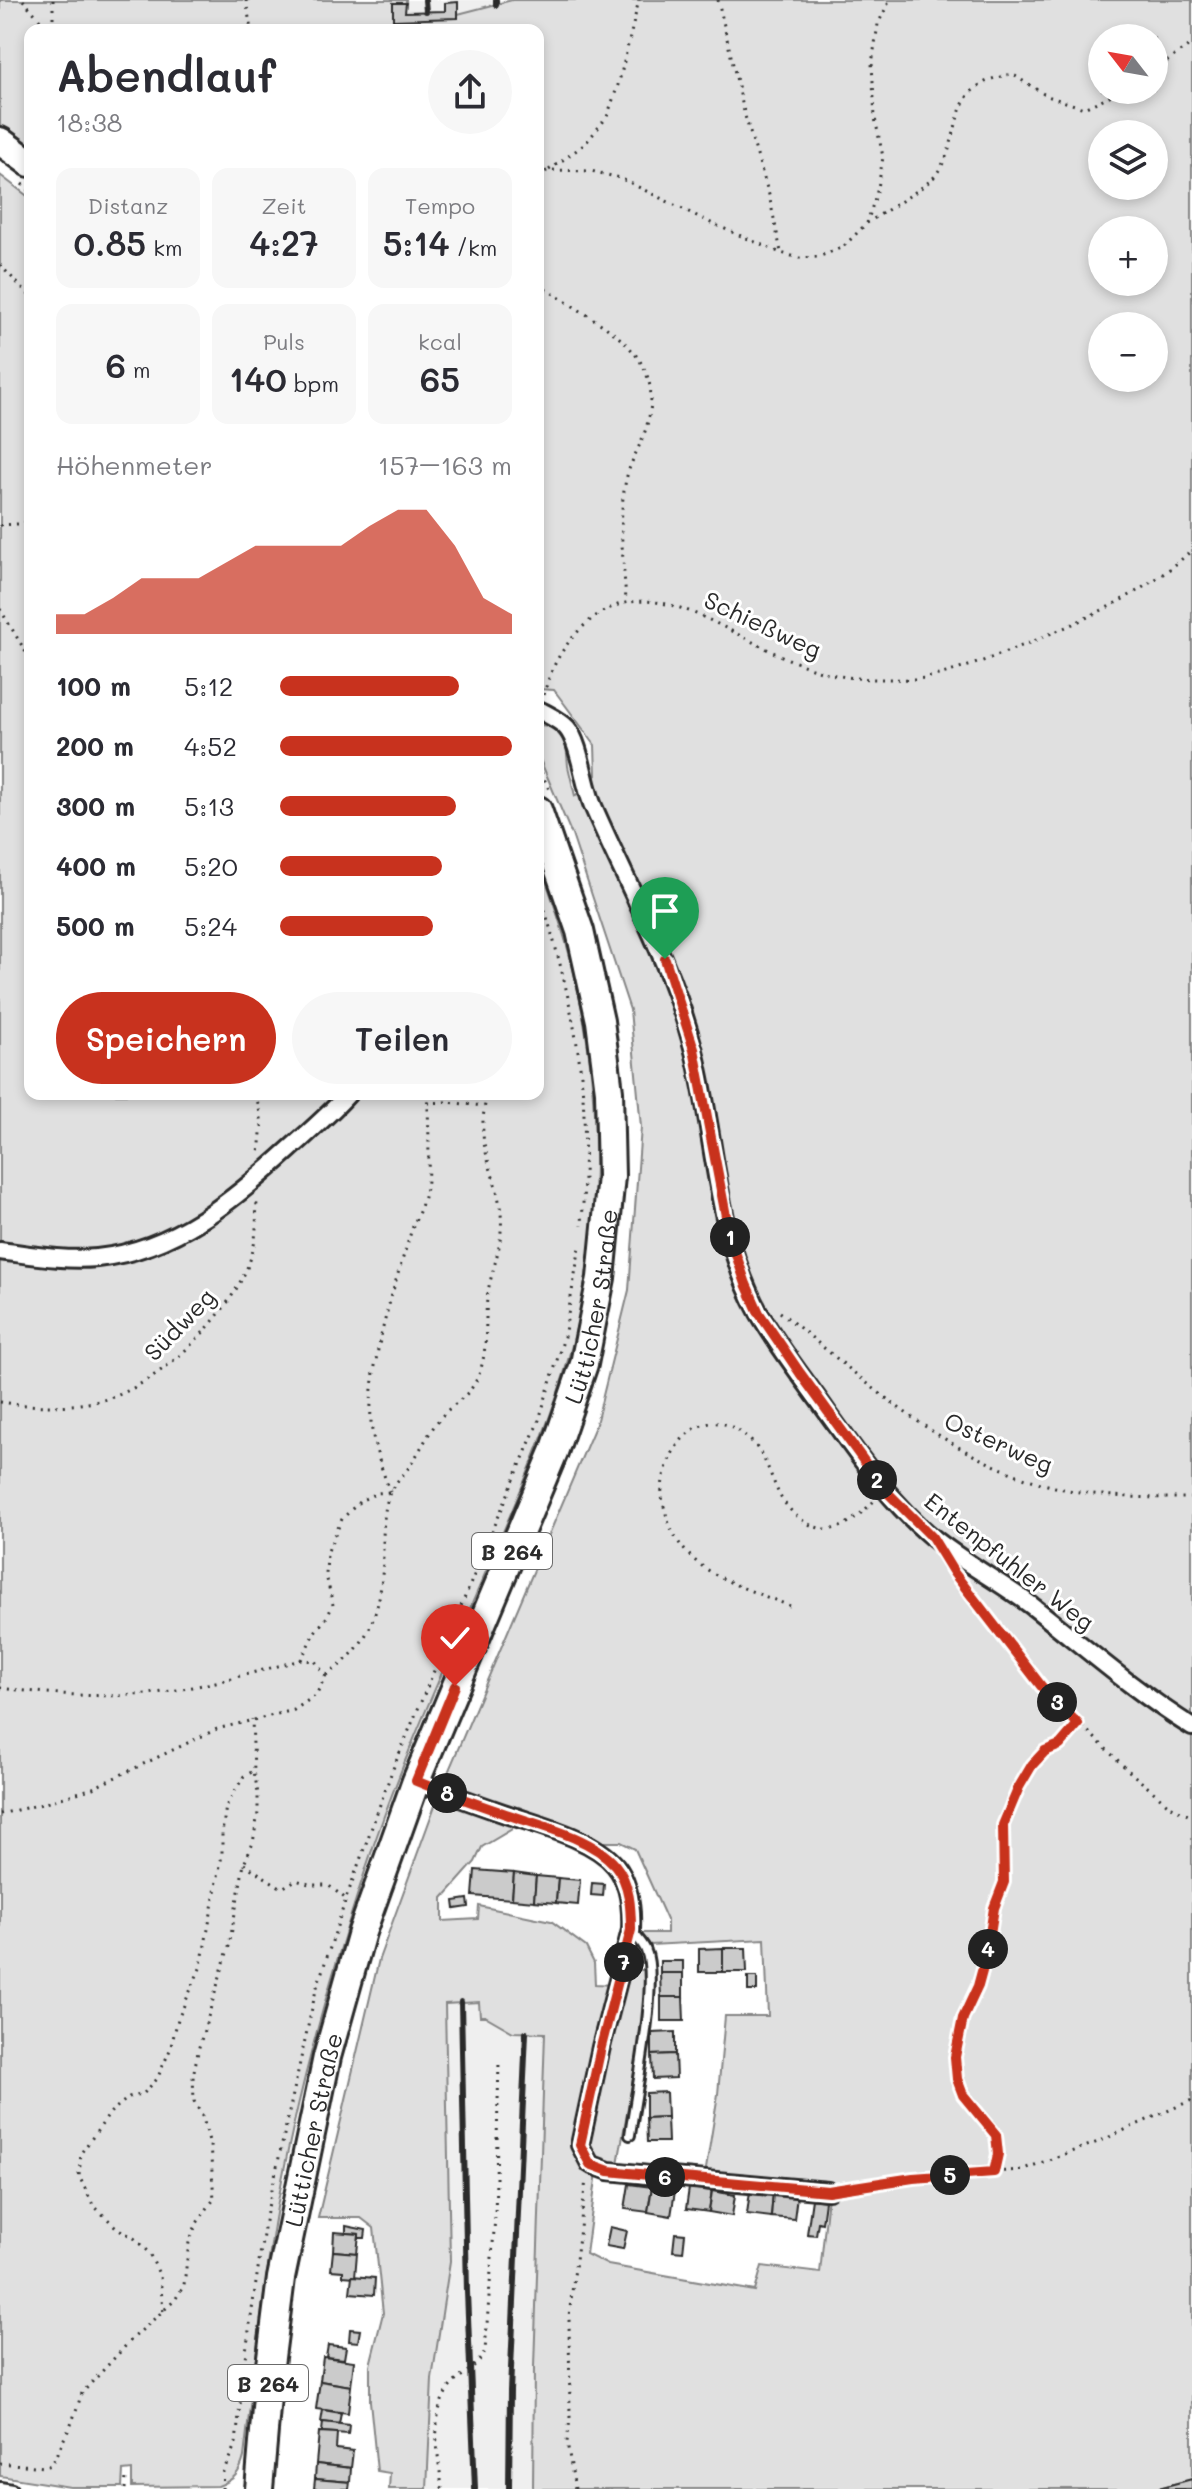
<!DOCTYPE html>
<html lang="de">
<head>
<meta charset="utf-8">
<style>
  :root { --surface:#fff; --page:#f7f7f7; --text:#2b2b33; --muted:#7c7c81; --accent:#c8321e }
  body { margin:0; font-family:Mali,sans-serif; background:var(--page); color:var(--text); height:100vh; display:flex; flex-direction:column; font-size:30px; white-space:nowrap }
  * { box-sizing:border-box; margin:0 }
  p { font-size:26px; color:var(--muted) }
  .icon { flex:none; width:44px; height:44px; fill:none; stroke:currentColor; stroke-width:2; stroke-linecap:round; stroke-linejoin:round }
  .map { position:relative; flex:1; overflow:hidden }
  .panel { position:absolute; left:24px; top:24px; width:520px; height:1076px; display:flex; flex-direction:column; background:var(--surface); border-radius:16px; box-shadow:0 4px 12px #0003 }
  .panel>* { flex:none }
  .needle { width:52px; rotate:301deg }
  .tools { position:absolute; left:1088px; top:24px; display:grid; gap:16px }
  .tools a { display:grid; place-items:center; width:80px; height:80px; border-radius:50%; background:var(--surface); box-shadow:0 4px 12px #0003; font-size:40px }
  .pin { position:absolute; display:grid; place-items:center; width:68px; height:68px; color:#fff; margin:-82px -34px; border-radius:50% 50% 50% 0; rotate:-45deg; box-shadow:0 0 8px #0007 }
  .pin .icon { rotate:45deg }
  .km { position:absolute; width:40px; height:40px; margin:-20px; border-radius:50%; background:#222; color:#fff; font-size:22px; line-height:40px; text-align:center }
  .round { display:grid; place-items:center; flex:none; width:84px; height:84px; border-radius:42px; background:var(--page) }
  .summary { display:flex; align-items:center; justify-content:space-between; height:136px; padding:0 32px }
  h1 { font-size:44px; font-weight:600; line-height:60px }
  .stats { display:grid; grid-template-columns:repeat(3,1fr); gap:12px; height:136px; padding:8px 32px }
  .stats div { display:grid; align-content:center; border-radius:16px; background:var(--page); text-align:center }
  .stats b { font-size:34px; font-weight:600 }
  .stats small { font-size:22px; font-weight:400 }
  .stats p { font-size:22px }
  .chart { height:224px; padding:16px 32px }
  .chart p { display:flex; justify-content:space-between }
  .chart svg { width:100%; height:144px; margin-top:8px; fill:var(--accent); opacity:.7 }
  .primary-button { display:flex; gap:16px; margin-top:auto; padding:16px 32px }
  .primary-button a { flex:1; height:92px; border-radius:48px; background:var(--accent); color:#fff; font-size:32px; font-weight:600; line-height:92px; text-align:center }
  .primary-button a+a { background:var(--page); color:var(--text) }
  ul { padding:0 32px; list-style:none; font-size:26px }
  li { display:grid; grid-template-columns:128px 96px 1fr; align-items:center; height:60px }
  li i { height:20px; border-radius:10px; background:var(--accent) }
  .map>svg:first-child { display:block }
  .built { fill:#efefef }
  .green { fill:#e0e0e0; stroke:#868686; stroke-width:2; fill-rule:evenodd }
  .building { fill:#cbcbcb; stroke:#2b2b2b; stroke-width:2 }
  .lines { fill:none; stroke-linecap:round; stroke-linejoin:round }
  .lane-casing { stroke:#2b2b2b; stroke-width:14 }
  .street-casing { stroke:#2b2b2b; stroke-width:22 }
  .primary-casing { stroke:#2b2b2b; stroke-width:32 }
  .path { stroke:#2b2b2b; stroke-width:3; stroke-dasharray:2 6; stroke-linecap:butt }
  .lane { stroke:#fff; stroke-width:8 }
  .street { stroke:#fff; stroke-width:16 }
  .primary { stroke:#fff; stroke-width:26 }
  .rail { stroke:#2b2b2b; stroke-width:6 }
  .route-casing { stroke:#fff; stroke-width:16 }
  .route { stroke:#c8321e; stroke-width:10 }
  .labels { text-anchor:middle; dominant-baseline:central; stroke-width:6; stroke-linejoin:round; paint-order:stroke }
  .shield { fill:#fff; stroke:#6b6b6b; stroke-width:2 }
  .shield-label { font-size:22px; font-weight:bold; fill:#2b2b2b }
  .street-label { font-size:24px; fill:#2b2b2b; stroke:#fff }
</style>
</head>
<body>
<div class="map">
<svg width="1192" height="2489" viewBox="0 0 1192 2489">
  <rect width="100%" height="100%" fill="#fff"/>
  <filter id="ink" filterUnits="userSpaceOnUse"><feTurbulence type="fractalNoise" baseFrequency=".0125" numOctaves="2"/><feDisplacementMap in="SourceGraphic" scale="16" xChannelSelector="R" yChannelSelector="G"/><feConvolveMatrix kernelMatrix="1 2 1 2 8 2 1 2 1" color-interpolation-filters="sRGB"/></filter>
  <g filter="url(#ink)">
    <g class="built">
      <path d="M406,0H512L458,14L445,11L405,12Z"/>
      <path d="M479,2002L485,2016L513,2032H545L534,2367L533,2489H427L432,2379L450,2261L445,2004Z"/>
    </g>
    <g class="green">
      <path d="M0,0H406V3L393,4V20L458,14L512,0H1192V2479L1155,2489H533L534,2367L545,2033L513,2032L485,2016H480L479,2002L445,2004L450,2261L432,2379L427,2489H389L390,2473L377,2471L370,2401V2365L383,2313L374,2228L361,2218H318L379,1959L441,1789L596,1424L629,1290L641,1127L630,1010L572,835L538,755V725L552,726L566,743L568,766L575,796L596,775L595,745L554,690L538,689V30H30V148L0,125ZM1102,38H1154V90H1102ZM1102,134H1154V186H1102ZM1102,230H1154V282H1102ZM1102,326H1154V378H1102ZM519,1807L599,1842H621L635,1849L667,1920V1933H640L650,1945L765,1939L768,2016H725L718,2094L705,2175L829,2186L820,2273L762,2266L755,2291L608,2265L586,2254L597,2172L616,2175L645,2011L648,1969L627,1972L614,1985L595,1984L594,1963L586,1947L551,1921L479,1906L478,1919L443,1921V1898L475,1862L482,1847L512,1829Z"/>
      <path d="M0,175L30,198V1094H538V858C549,889 560,921 569,953C605,1085 604,1243 564,1374C544,1438 517,1499 491,1560C448,1660 402,1759 368,1862C329,1980 294,2102 274,2225C262,2302 253,2380 244,2457C240,2473 234,2480 218,2486L132,2487V2470L123,2471L122,2487H70L0,2476Z"/>
    </g>
    <g class="building">
      <path d="M458,2V18L393,20V3H406L405,12L445,11V3Z"/>
      <path d="M475,1870L514,1873L512,1899L473,1896Z"/>
      <path d="M514,1873L536,1876L534,1901L512,1899Z"/>
      <path d="M536,1876L558,1878L556,1903L534,1901Z"/>
      <path d="M558,1878L580,1880L578,1905L556,1903Z"/>
      <path d="M592,1883L604,1884L603,1896L591,1895Z"/>
      <path d="M468,1899L469,1907L455,1909L454,1901Z"/>
      <path d="M723,1948V1972H699V1949Z"/>
      <path d="M723,1948H746L747,1972H723Z"/>
      <rect x="660" y="1961" width="23" height="12"/>
      <path d="M660,1973H683V1997H661Z"/>
      <rect x="748" y="1977" width="9" height="14"/>
      <path d="M661,1997H683L684,2021H661Z"/>
      <path d="M675,2032V2054L652,2055V2033Z"/>
      <path d="M675,2054L676,2078L653,2079L652,2055Z"/>
      <path d="M666,2092L667,2117L646,2118V2093Z"/>
      <path d="M667,2117L668,2142H647L646,2118Z"/>
      <path d="M629,2184L652,2187L648,2212L625,2209Z"/>
      <path d="M652,2187L675,2191L671,2216L648,2212Z"/>
      <path d="M689,2188L712,2191L709,2212L686,2209Z"/>
      <path d="M712,2191L735,2195L732,2216L709,2212Z"/>
      <path d="M750,2191L773,2193L771,2217L747,2214Z"/>
      <path d="M773,2193L797,2196L794,2219L771,2217Z"/>
      <path d="M812,2199L825,2201L822,2223L818,2222L816,2235L807,2234Z"/>
      <path d="M346,2226L366,2230L365,2238H359V2234L346,2233Z"/>
      <path d="M610,2227L627,2231L623,2249L606,2246Z"/>
      <path d="M334,2232L359,2234L357,2253L333,2251Z"/>
      <path d="M675,2233L685,2234L683,2252L673,2251Z"/>
      <path d="M333,2251L357,2253L355,2277L343,2276V2271L331,2270Z"/>
      <path d="M352,2276L375,2278L374,2295L350,2293Z"/>
      <path d="M350,2329L360,2330L358,2342L349,2341Z"/>
      <path d="M328,2345L346,2347L344,2359L326,2357Z"/>
      <path d="M323,2357L354,2361L351,2386L320,2381Z"/>
      <path d="M320,2381L351,2386L348,2413L316,2409Z"/>
      <path d="M323,2410L341,2413L339,2424L321,2422Z"/>
      <path d="M323,2422L349,2425L348,2434L322,2432Z"/>
      <path d="M319,2432L337,2433L336,2449L353,2451L351,2468L316,2464Z"/>
      <path d="M316,2464L351,2468L350,2482L315,2479Z"/>
      <path d="M315,2479L350,2482L349,2489H314Z"/>
      <path d="M1192,2479V2489H1155Z"/>
    </g>
    <g class="lines">
      <g class="lane-casing">
        <g id="lane">
          <path d="M630,2135C635,2097 659,1981 646,1951C644,1944 636,1937 632,1931"/>
          <path d="M0,2487L12,2489"/>
        </g>
      </g>
      <g class="street-casing">
        <g id="street">
          <path d="M538,712L541,711C550,716 561,721 567,728C580,743 584,785 593,806C628,887 672,964 694,1051C716,1137 715,1233 759,1313C779,1348 804,1379 827,1412C859,1456 890,1502 932,1537C965,1564 1003,1583 1036,1609C1088,1650 1136,1692 1192,1727"/>
          <path d="M0,1251C32,1255 65,1261 97,1258C175,1250 235,1199 290,1149C310,1131 330,1114 348,1094"/>
          <path d="M416,1781C445,1793 474,1803 503,1813C537,1825 591,1837 615,1865C630,1883 632,1908 631,1930L601,2047L580,2145L590,2164L609,2171L649,2175L828,2191"/>
        </g>
      </g>
      <g class="primary-casing">
        <g id="primary">
          <path d="M0,141L30,163"/>
          <path id="s1" d="M259,2489L269,2373L281,2278L327,2057L362,1932L416,1781L554,1452L584,1364L601,1278L611,1176L609,1091L600,1021L580,931L538,810"/>
        </g>
      </g>
      <g class="path">
        <path d="M23,0L49,30"/>
        <path d="M53,0V30"/>
        <path d="M246,0L251,30"/>
        <path d="M718,0L745,116L769,195L781,252"/>
        <path d="M1154,71L1192,43"/>
        <path d="M549,170L585,144L607,117L619,82L639,0"/>
        <path d="M538,175L549,170L591,171L620,178L711,223L781,253L799,258L818,257L843,247L867,223L878,188L883,157L875,118L872,64L878,24L890,0"/>
        <path d="M22,184L30,191"/>
        <path d="M867,223C882,213 926,187 935,176C968,132 941,86 1012,74L1047,96L1084,108L1122,90"/>
        <path d="M0,265L30,296"/>
        <path d="M538,286L551,292C602,326 670,353 646,428C641,446 630,461 626,480C617,520 624,562 626,602"/>
        <path d="M0,525L18,524L30,521"/>
        <path d="M0,609L30,659"/>
        <path d="M544,695C550,667 565,642 587,623C640,577 697,614 749,640C774,653 801,666 828,673C844,678 865,679 882,679C896,679 912,680 925,678C960,671 996,656 1029,643C1087,618 1145,594 1192,550"/>
        <path d="M538,765L550,792"/>
        <path d="M538,887C559,956 578,1025 583,1097C586,1140 584,1183 582,1226"/>
        <path d="M256,1094L262,1123L259,1154"/>
        <path d="M428,1103L446,1102L484,1106"/>
        <path d="M780,1312C868,1382 940,1455 1051,1486C1095,1498 1147,1498 1192,1498"/>
        <path d="M0,1402C34,1407 69,1408 103,1400C162,1385 239,1308 253,1250C257,1234 256,1217 257,1201"/>
        <path d="M390,1492C382,1469 373,1446 371,1422C368,1363 394,1287 411,1232C415,1220 421,1209 424,1197C431,1171 429,1121 427,1094"/>
        <path d="M959,1580L1042,1687L1131,1773L1170,1806L1192,1817"/>
        <path d="M790,1606C741,1586 683,1573 667,1517C664,1507 661,1497 662,1487C668,1439 709,1397 752,1442C766,1456 771,1478 780,1496C791,1515 816,1536 840,1527C852,1522 865,1510 874,1501"/>
        <path d="M301,1660L314,1633L327,1617L333,1605L326,1575L327,1553L342,1519L360,1501L377,1493L390,1492"/>
        <path d="M326,1675C373,1646 383,1603 383,1550C383,1532 383,1507 391,1490C397,1480 407,1472 413,1461C423,1446 430,1429 443,1415C452,1405 466,1397 473,1386C491,1358 483,1321 488,1291C492,1271 500,1251 501,1231C504,1203 491,1175 485,1148C481,1130 483,1112 487,1094"/>
        <path d="M0,1688C51,1694 104,1699 156,1693C205,1687 254,1672 301,1660L315,1661L325,1675"/>
        <path d="M0,1814L42,1804L93,1788L217,1729L294,1710L316,1695L326,1675"/>
        <path d="M244,1864L282,1888L296,1880L312,1885H328L346,1899"/>
        <path d="M994,2172L998,2154L996,2135L963,2095L957,2079L955,2057L963,2018L978,1986L987,1953L994,1908L1004,1882L1003,1825L1019,1787L1032,1765L1045,1751L1060,1745L1078,1724"/>
        <path d="M844,2188L913,2178L1021,2170L1098,2142L1192,2100"/>
        <path d="M163,2311L160,2276L149,2253L134,2238L117,2228L93,2205L79,2176L81,2153L111,2112L129,2097L144,2093L157,2079L170,2050L178,2019L201,1966L222,1855V1833L226,1806L244,1776L254,1771"/>
        <path d="M0,2463L45,2467L51,2465L71,2425L82,2393L131,2340L175,2300L184,2285L189,2242L197,2223L214,2199L210,2145L203,2118L194,2101L193,2076L199,2047L229,1946L244,1864L253,1843L258,1813V1794L254,1771L252,1719"/>
        <path d="M125,2489L126,2478"/>
        <path d="M222,2489L223,2472L236,2443L245,2358L265,2221L316,1990L346,1899L392,1771L539,1420L564,1337L580,1246"/>
        <path d="M442,2489C439,2457 428,2413 451,2386C462,2373 478,2367 485,2351L495,2217L499,2063"/>
        <path d="M575,2489L567,2442L570,2419L569,2316L586,2180"/>
      </g>
      <use href="#lane" class="lane"/>
      <use href="#street" class="street"/>
      <use href="#primary" class="primary"/>
      <g class="rail">
        <path d="M425,0L426,11"/>
        <path d="M496,0V5"/>
        <path d="M461,2002L467,2292L475,2489"/>
        <path d="M509,2489L510,2391L526,2033"/>
      </g>
    </g>
  </g>
  <g class="lines" filter="url(#ink)">
    <g class="route-casing">
      <path id="route" d="M455,1686L416,1781C445,1793 474,1803 503,1813C538,1825 591,1837 615,1865C630,1883 631,1908 631,1930L601,2047L580,2145L590,2164L609,2171L649,2175L828,2191L913,2178L994,2172L998,2154L996,2135L963,2095L957,2079L955,2057L963,2018L978,1986L987,1953L994,1908L1004,1882L1003,1825L1019,1787L1032,1765L1045,1751L1060,1745L1078,1724L1042,1687L954,1573L932,1537L885,1490L800,1373L759,1313L746,1284L730,1237L694,1049L665,959"/>
    </g>
    <use href="#route" class="route"/>
  </g>
  <g class="labels">
    <g class="shield">
      <rect x="472" y="1533" width="80" height="36" rx="6"/>
      <rect x="228" y="2365" width="80" height="36" rx="6"/>
    </g>
    <g class="shield-label">
      <text x="512" y="1551">B 264</text>
      <text x="268" y="2383">B 264</text>
    </g>
    <g class="street-label">
      <text transform="translate(763 624) rotate(25)">Schießweg</text>
      <text stroke="none"><textPath href="#s1" startOffset="1236">Lütticher Straße</textPath></text>
      <text transform="translate(179 1324) rotate(-46)">Südweg</text>
      <text transform="translate(999 1442) rotate(24)">Osterweg</text>
      <text transform="translate(1010 1561) rotate(38)">Entenpfuhler Weg</text>
      <text stroke="none"><textPath href="#s1" startOffset="364">Lütticher Straße</textPath></text>
    </g>
  </g>
</svg>
<div class="tools">
<a><svg class="needle" viewBox="-14 -14 28 28"><path d="M0-13l5 13h-10z" fill="#e53935"/><path d="M0 13l5-13h-10z" fill="#7c7c81"/></svg></a>
<a><svg class="icon" aria-label="layers" viewBox="0 0 24 24"><path d="M12 4l9 5-9 5-9-5zM3 14l9 5 9-5"/></svg></a>
<a>+</a>
<a>−</a>
</div>
<div class="pin" style="left:665px;top:959px;background:#1e9e55"><svg class="icon" aria-label="arrive" viewBox="0 0 24 24"><path d="M6 21V4h12l-3 4 3 4H6"/></svg></div>
<div class="pin" style="left:455px;top:1686px;background:#d93025"><svg class="icon" aria-label="check" viewBox="0 0 24 24"><path d="M5 12l5 5 9-10"/></svg></div>
<b class="km" style="left:730px;top:1237px">1</b>
<b class="km" style="left:877px;top:1480px">2</b>
<b class="km" style="left:1057px;top:1702px">3</b>
<b class="km" style="left:988px;top:1949px">4</b>
<b class="km" style="left:950px;top:2175px">5</b>
<b class="km" style="left:665px;top:2177px">6</b>
<b class="km" style="left:624px;top:1962px">7</b>
<b class="km" style="left:447px;top:1793px">8</b>
<section class="panel">
<div class="summary"><div><h1>Abendlauf</h1><p>18:38</p></div><a class="round"><svg class="icon" aria-label="share" viewBox="0 0 24 24"><path d="M12 15V3M7 8l5-5 5 5M5 13v7h14v-7"/></svg></a></div>
<div class="stats">
<div><p>Distanz</p><b>0.85<small> km</small></b></div>
<div><p>Zeit</p><b>4:27</b></div>
<div><p>Tempo</p><b>5:14<small> /km</small></b></div>
</div>
<div class="stats">
<div><b>6<small> m</small></b></div>
<div><p>Puls</p><b>140<small> bpm</small></b></div>
<div><p>kcal</p><b>65</b></div>
</div>
<div class="chart"><p><span>Höhenmeter</span>157–163 m</p>
<svg viewBox="0 0 160 44" preserveAspectRatio="none"><path d="M0 44V38L10 38L20 33L30 27L40 27L50 27L60 22L70 17L80 17L90 17L100 17L110 11L120 6L130 6L140 17L150 33L160 38V44z"/></svg>
</div>
<ul>
<li><b>100 m</b>5:12<i style="width:77%"></i></li>
<li><b>200 m</b>4:52<i style="width:100%"></i></li>
<li><b>300 m</b>5:13<i style="width:76%"></i></li>
<li><b>400 m</b>5:20<i style="width:70%"></i></li>
<li><b>500 m</b>5:24<i style="width:66%"></i></li>
</ul>
<div class="primary-button"><a>Speichern</a><a>Teilen</a></div>
</section>
</div>
</body>
</html>
